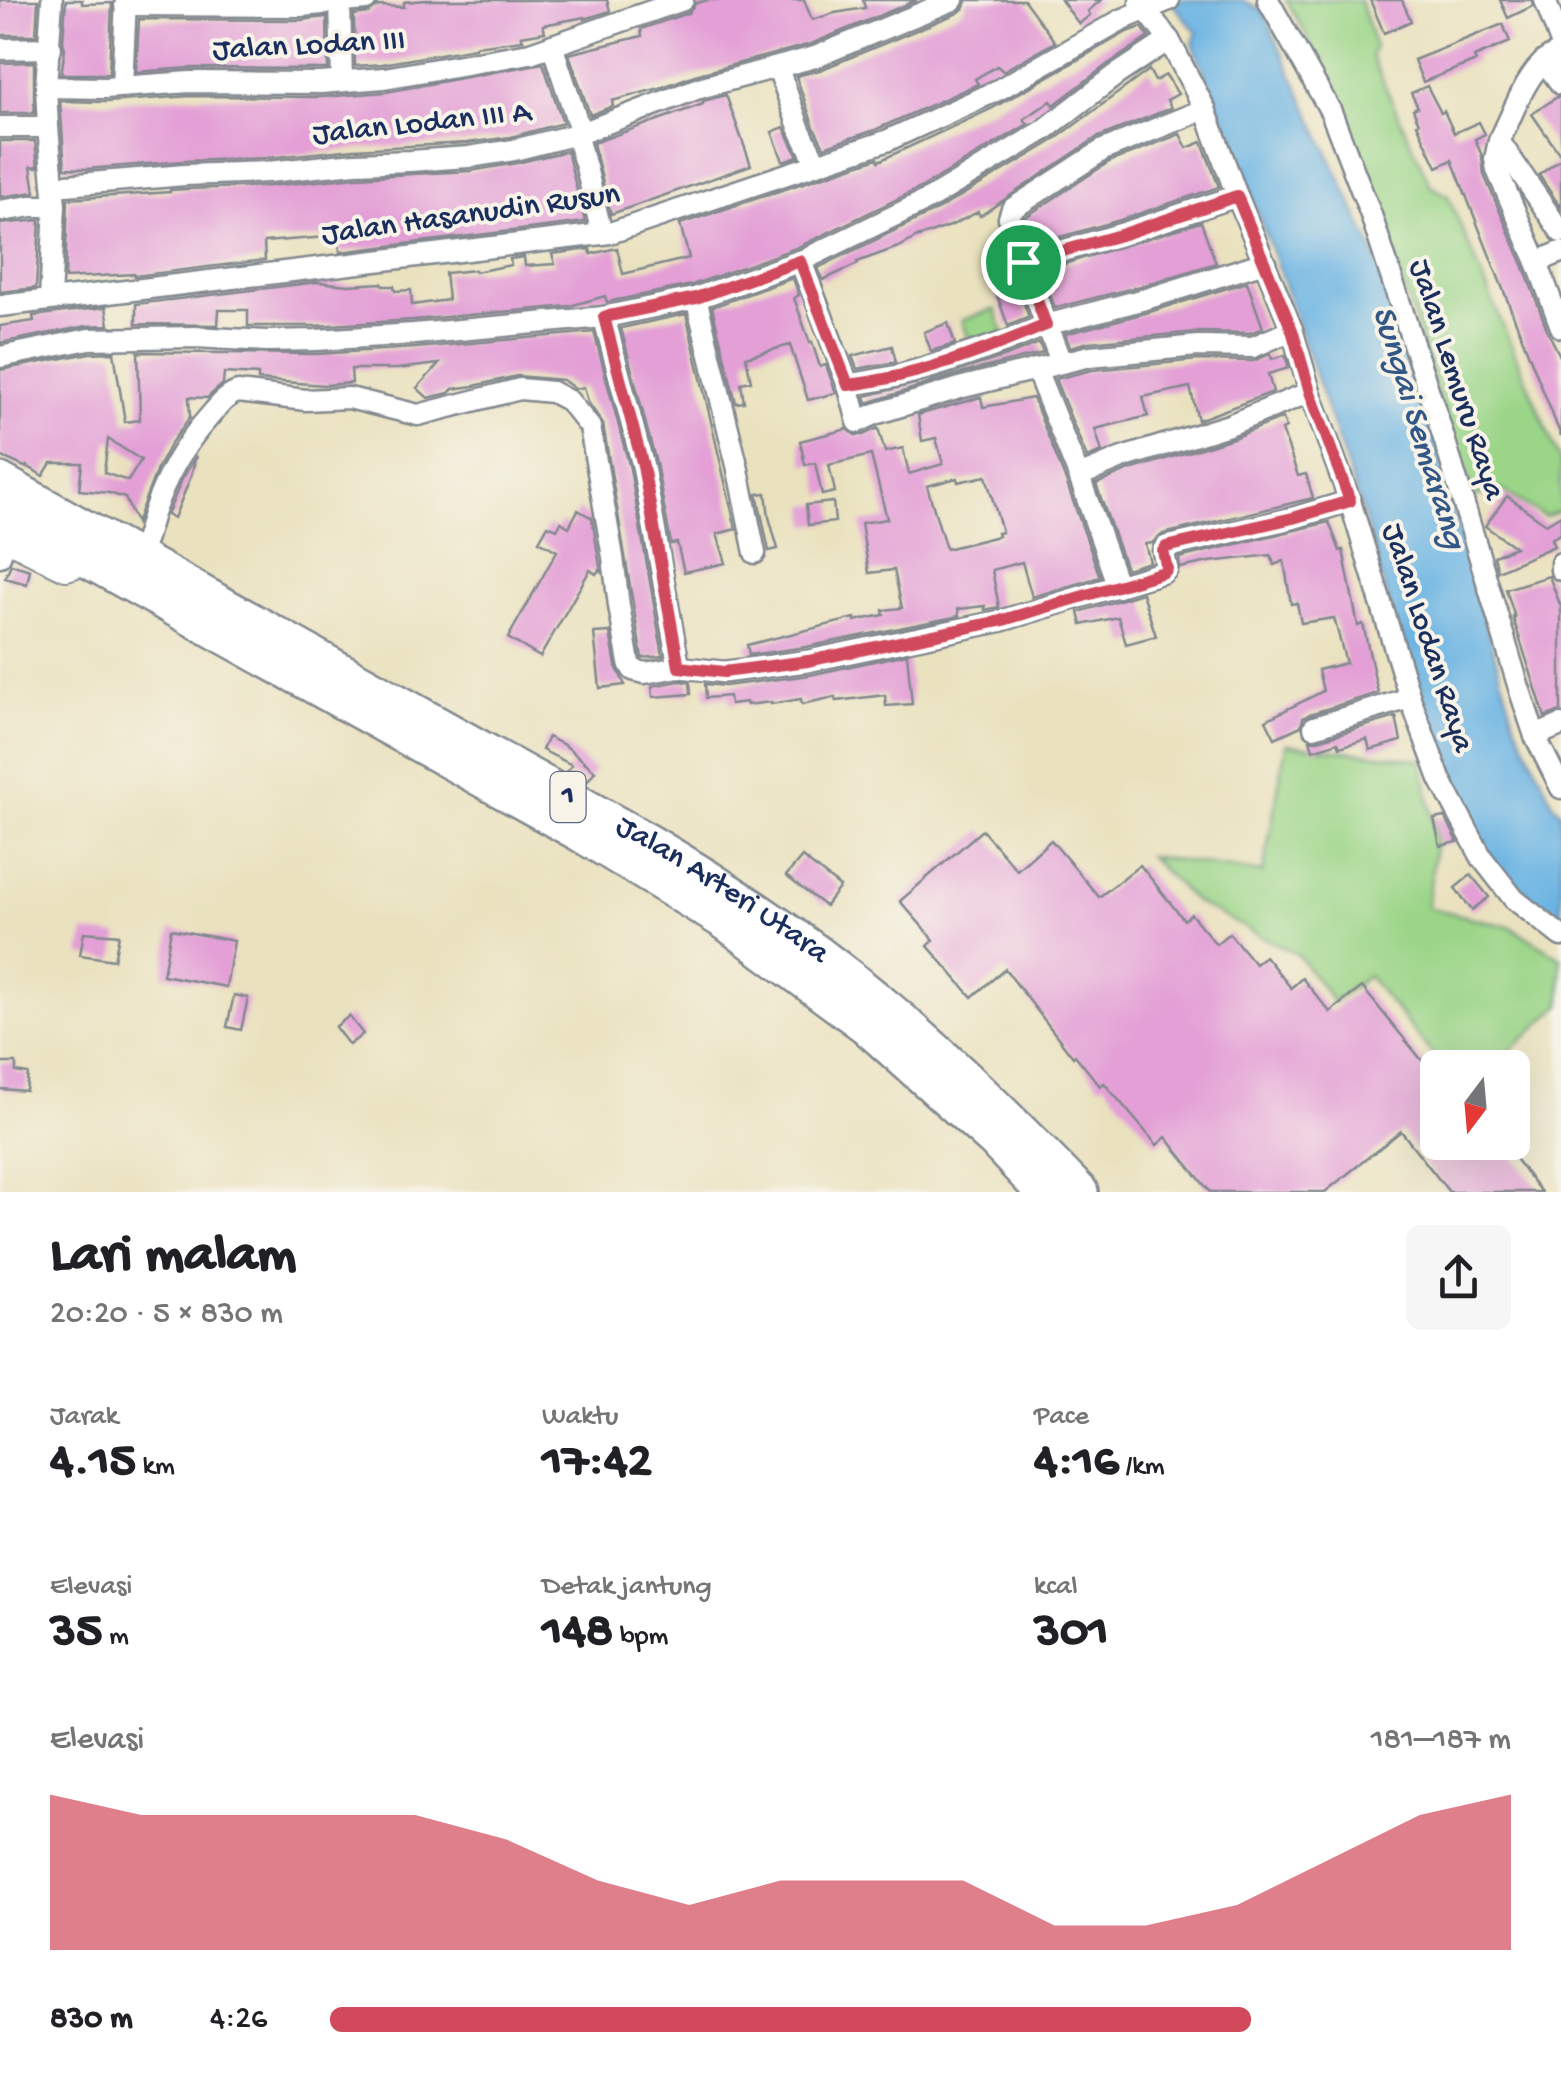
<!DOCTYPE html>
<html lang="id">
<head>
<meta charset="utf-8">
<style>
  :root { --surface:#fff; --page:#f6f6f6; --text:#202124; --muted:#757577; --accent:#d1495b }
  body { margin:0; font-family:"Gochi Hand",sans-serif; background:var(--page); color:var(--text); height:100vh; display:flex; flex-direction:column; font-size:38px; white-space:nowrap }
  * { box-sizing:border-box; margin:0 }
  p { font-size:32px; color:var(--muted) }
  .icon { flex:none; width:55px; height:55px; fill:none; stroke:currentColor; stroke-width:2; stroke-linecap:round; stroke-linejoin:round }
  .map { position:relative; height:1192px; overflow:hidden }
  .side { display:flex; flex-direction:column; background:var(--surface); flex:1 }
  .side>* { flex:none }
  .needle { width:65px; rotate:196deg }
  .fabs { position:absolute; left:1420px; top:1050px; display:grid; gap:20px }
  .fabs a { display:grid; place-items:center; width:110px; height:110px; border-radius:15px; background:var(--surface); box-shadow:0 10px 40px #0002; font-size:50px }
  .pin { position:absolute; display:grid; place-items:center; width:85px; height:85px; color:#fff; margin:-42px; border:5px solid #fff; border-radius:50%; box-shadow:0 2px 10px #0007 }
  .round { display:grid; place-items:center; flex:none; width:105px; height:105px; border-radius:15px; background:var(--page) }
  .head { display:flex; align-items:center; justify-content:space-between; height:170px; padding:0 50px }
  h1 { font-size:55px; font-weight:700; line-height:75px }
  .figures { display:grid; grid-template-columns:repeat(3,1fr); gap:15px; height:170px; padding:10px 50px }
  .figures div { display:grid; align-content:center }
  .figures b { font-size:50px; font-weight:700 }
  .figures small { font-size:28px; font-weight:400 }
  .figures p { font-size:28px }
  .chart { height:280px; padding:20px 50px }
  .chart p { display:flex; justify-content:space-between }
  .chart svg { width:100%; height:180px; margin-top:10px; fill:var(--accent); opacity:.7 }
  ul { padding:0 50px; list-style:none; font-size:32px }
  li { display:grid; grid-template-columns:160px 120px 1fr; align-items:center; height:75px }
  li i { height:25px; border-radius:12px; background:var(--accent) }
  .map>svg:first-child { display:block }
  .green { fill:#9bd588; stroke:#5b8273; stroke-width:2.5 }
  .water { fill:#6bb4e3; stroke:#4372a0; stroke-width:2.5 }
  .building { fill:#e39fd6; fill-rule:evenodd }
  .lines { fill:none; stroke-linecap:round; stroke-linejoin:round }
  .minor-casing { stroke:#82888e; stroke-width:25 }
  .tertiary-casing { stroke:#82888e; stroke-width:32 }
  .trunk-casing { stroke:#82888e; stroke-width:40 }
  .minor { stroke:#fff; stroke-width:20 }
  .tertiary { stroke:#fff; stroke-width:28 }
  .trunk { stroke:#fff; stroke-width:35 }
  .route-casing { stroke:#fff; stroke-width:20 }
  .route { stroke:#d1495b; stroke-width:12 }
  .labels { text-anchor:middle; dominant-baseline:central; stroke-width:8; stroke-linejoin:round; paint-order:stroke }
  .shield { fill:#f7f3e8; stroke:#5d6a87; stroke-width:2.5 }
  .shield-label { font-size:30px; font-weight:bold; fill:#1b2f5e }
  .street-label { font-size:32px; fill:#1b2f5e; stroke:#f7f3e8 }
  .water-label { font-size:35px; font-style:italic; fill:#335786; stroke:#f7f3e8 }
</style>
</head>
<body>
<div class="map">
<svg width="1561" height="1192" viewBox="0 0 1561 1192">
  <rect width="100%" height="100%" fill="#f7f3e8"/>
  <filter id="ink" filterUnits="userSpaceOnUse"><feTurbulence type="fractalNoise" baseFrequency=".01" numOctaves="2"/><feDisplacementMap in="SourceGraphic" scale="20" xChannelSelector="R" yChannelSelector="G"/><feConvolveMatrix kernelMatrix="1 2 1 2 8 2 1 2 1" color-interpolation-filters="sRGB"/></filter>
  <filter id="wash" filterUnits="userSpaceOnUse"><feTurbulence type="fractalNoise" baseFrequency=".0048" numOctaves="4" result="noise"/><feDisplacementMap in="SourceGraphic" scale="40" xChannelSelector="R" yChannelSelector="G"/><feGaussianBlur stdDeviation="2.25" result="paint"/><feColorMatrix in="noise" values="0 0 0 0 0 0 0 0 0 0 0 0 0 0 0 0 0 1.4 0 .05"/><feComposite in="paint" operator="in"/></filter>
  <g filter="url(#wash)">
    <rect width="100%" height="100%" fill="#eae2bf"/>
    <g class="green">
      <path d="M1286,0H1360L1375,48L1371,56L1431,186L1448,196L1561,463V510L1545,517L1500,489L1474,497L1443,411L1374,193L1306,34Z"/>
      <path d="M995,309L1006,339L973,351L962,320Z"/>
      <path d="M1286,744L1422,760L1436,840L1427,907L1511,927L1561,958V1005L1503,1057L1463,1067H1443L1368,976L1333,1002L1298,955L1195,902L1149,856L1263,873Z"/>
    </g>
    <path class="water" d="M1169,0H1242L1262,10L1368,239L1417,368L1466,559L1515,723L1553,803L1561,812V926L1536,912L1481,846L1418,705L1362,510L1279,270L1193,43L1197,32Z"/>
    <g id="blocks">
      <g class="building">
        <path d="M0,0H38L36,35H0Z"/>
        <path d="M66,0H82V4L112,3L109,74H61L65,49L63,41Z"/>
        <path d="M426,0H607L610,11L585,19V17L543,25L545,32L521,36L523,40L475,46V48L382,64L355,66L354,15L368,13L378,6L404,7V2Z"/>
        <path d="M708,0H804L812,20L835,13L865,8L863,0H917L811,44L695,75L660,88L612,101L613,106L590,115L569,54L642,36L641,29L688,13L696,3Z"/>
        <path d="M967,0H1024L1055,42L1003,71L997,66L975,79L978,84L875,130L824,147L813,125L796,76L820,70L958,13L964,8Z"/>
        <path d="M1061,0H1101L1088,11L1090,15L1079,24Z"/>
        <path d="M1370,0H1402L1411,21L1384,33Z"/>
        <path d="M1500,0H1532L1533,6L1508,18Z"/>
        <path d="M327,17L328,69L190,68L136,72L139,19L301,20Z"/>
        <path d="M1503,24L1510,42L1474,57L1476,61L1423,82L1414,60Z"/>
        <path d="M1142,27L1149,37L1108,64L1054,105L1051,101L1024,119L1028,124L924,186L796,248L692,285L607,302L605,296L570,306L413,320L315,326H248V310H219L218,325L136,324V304L318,282L348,285L382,283L383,286H394L395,291L411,290L412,305L448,300L445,273L475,270V272L511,265L510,259L524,257L525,266L555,264L552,254L590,249L591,254L617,248L623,274L689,258L680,224L878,158L879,161L991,109L1127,32Z"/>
        <path d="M34,62V113H0V63Z"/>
        <path d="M543,63L563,123L511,137L467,143L354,149L267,158L184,161L87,169L65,168L60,101L106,102L190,96L322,97L386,92Z"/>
        <path d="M1149,70L1155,81L1166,75L1178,94L1167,100L1171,108L1096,138L980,216L978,212L950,226L919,237V236L901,246L857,262L858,264L823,280L818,268L937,210L1050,143Z"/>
        <path d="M1427,86L1441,113L1444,111L1454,133L1479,122L1485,134L1475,139L1482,156L1484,175L1524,267L1548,332L1561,358V436L1452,160L1437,167L1417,124L1419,123L1413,109L1418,107L1411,93Z"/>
        <path d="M726,95L751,165L611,214L593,143L703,104V101Z"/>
        <path d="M1557,97L1561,98V156L1532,114Z"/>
        <path d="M784,127L798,156L783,161L772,132Z"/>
        <path d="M1180,134L1187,148L1202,142L1219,187L1120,220L1032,245L1030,240L1033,239L1024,218L1109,162Z"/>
        <path d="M0,141H35L38,167L31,166L35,192L0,197Z"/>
        <path d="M567,151L585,222L340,252L339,236L264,242L265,260L135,276L134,274L65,278L68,199L170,192V190L186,189L269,186L356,177L470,171L517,163Z"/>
        <path d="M1561,159V208L1539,175Z"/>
        <path d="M40,220L36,288L0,292V224Z"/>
        <path d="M1201,222L1216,263L1145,285L1055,308L1041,271Z"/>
        <path d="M1006,254L1029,317L1008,326L986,264Z"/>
        <path d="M793,278L799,295L794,298L810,343L812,342L820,367L826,365L836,393L808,400L790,345L746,357L751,381L741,383L744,402L736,403L712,307Z"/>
        <path d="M1247,282L1263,328L1250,333L1197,332L1089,342L1070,347L1065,334L1153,311Z"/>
        <path d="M106,307L109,325L86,326L0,343V326L34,321L33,316Z"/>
        <path d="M686,314L736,529L717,534L726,563L684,572L677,543L671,544L656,463L621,328Z"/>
        <path d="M948,323L955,344L931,351L924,332Z"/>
        <path d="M594,332L630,469L663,656L642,658L603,424L588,402L584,387L575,389L563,380L517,376L474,386L453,389L449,393L428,398L417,388L439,364L397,369H351L352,383L324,385L258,380V375L224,373L223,384L207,398L189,397L190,417L171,443L157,469L136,523L125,498L109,493L79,490L82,463H51L43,476L27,466V468L0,456V370L90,353L114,352L125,422L140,420L138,352L316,354L415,348ZM108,439L141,460L128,481L104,473Z"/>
        <path d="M1039,343L1043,353L959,374L867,403L865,396L931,380L1009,355Z"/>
        <path d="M892,346L896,362L857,369L852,356Z"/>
        <path d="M1270,354L1272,359L1285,355L1289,368L1268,374L1273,392L1198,420L1190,387L1143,397L1148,416L1095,429L1102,452L1087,458L1055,379L1092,370L1198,360L1253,361Z"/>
        <path d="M981,397L983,407L1033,398L1066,481L1100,577L1032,597L1022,562L992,570L999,607L985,610V606L958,609L959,616L806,647L749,655L747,645L855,618V621L884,615L883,610L902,608L894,570L869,573L861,523L887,519L871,455L829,465L835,492L822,495L815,463L805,465L800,441L847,429L855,435H863L878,428L885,452L903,448L909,474L943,464L936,438L922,441L918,415ZM986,476L1002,532L997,533L998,536L946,549L927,486L957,478L958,482Z"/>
        <path d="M1283,418L1286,428L1282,430L1298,476L1306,474L1313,498L1163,534L1152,543L1145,544L1150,562L1126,569L1096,484L1127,471L1233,438Z"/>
        <path d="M196,456L191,476L174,518L167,515L181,481Z"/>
        <path d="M766,493L769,517L778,549L769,551L757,494Z"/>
        <path d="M1507,496L1546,524L1561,515V533L1551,539L1554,546L1498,571L1494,556L1515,547L1485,526Z"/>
        <path d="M833,502L835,522L808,525L806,505Z"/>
        <path d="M578,510L592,518L601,572L599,570L596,574L590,570L540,657L508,638L557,551L539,541L548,525L557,529L561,522L569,527Z"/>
        <path d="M1329,522L1340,551L1343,550L1358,626L1363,624L1378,693L1310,714L1303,718L1301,726L1275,738L1266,720L1323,691L1318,670L1346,663L1334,618L1301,623L1297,603L1291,604L1284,561L1274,565L1271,555L1209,562L1180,568L1179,558Z"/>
        <path d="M11,564L30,570L27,584L5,578Z"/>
        <path d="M1549,576L1561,607V711L1545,717L1513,618H1515L1506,589Z"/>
        <path d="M1142,593L1156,636L1126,644L1118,617L1082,625L1079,612Z"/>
        <path d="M610,632L616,666L625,685L600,688L594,633Z"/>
        <path d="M907,654L912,704L886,706L885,695L836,701L835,697L802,704L801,699L771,704V702L747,705L746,702L730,704L729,696L706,698L705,684L725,686L810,675Z"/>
        <path d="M679,681L690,682L691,694L653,697L652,686Z"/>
        <path d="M1396,717L1401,741L1370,750L1367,739L1340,747L1338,742L1313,750L1310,740H1318Z"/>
        <path d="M548,737L566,746L595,771L586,783L566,772L572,765L542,750Z"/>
        <path d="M1445,817L1458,842L1440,846L1434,819Z"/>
        <path d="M982,830L1017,870L1051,840L1099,897L1140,865L1184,920L1191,914L1216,944L1229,933L1255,964L1265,956L1291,988L1302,978L1330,1012L1362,987L1438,1080V1142H1502L1541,1192H1449L1401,1131L1325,1192H1210L1166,1137L1157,1145L1104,1083L1100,1086L1075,1055L1073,1057L1005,969L972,997L928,946L934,940L900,901Z"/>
        <path d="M802,857L840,887L825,906L786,876Z"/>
        <path d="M1471,875L1489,897L1472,910L1455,888Z"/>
        <path d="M171,929L234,941L226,987L163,975Z"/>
        <path d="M84,932L119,935L114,960L80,955Z"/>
        <path d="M234,995L248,998L241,1030L227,1027Z"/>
        <path d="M349,1016L363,1034L349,1045L335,1027Z"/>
        <path d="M0,1063H16V1072L28,1074L26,1091L0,1089Z"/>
      </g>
    </g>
  </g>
  <g filter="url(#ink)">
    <use href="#blocks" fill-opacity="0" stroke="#82888e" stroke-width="2.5"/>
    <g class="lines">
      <g class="minor-casing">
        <g id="minor">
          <path d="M340,0L342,81"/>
          <path d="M1268,0L1331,112L1371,215L1443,435L1519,688L1535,736L1561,788"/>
          <path d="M1545,0L1561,43"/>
          <path d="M1140,2L1169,40L1205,109L1237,196L1292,330L1310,392L1350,501L1410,698L1440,779L1482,858L1514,899L1561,936"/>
          <path d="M125,5L301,6L366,0"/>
          <path d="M552,45L581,133"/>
          <path d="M0,49L51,48"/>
          <path d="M1561,52C1556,54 1550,56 1546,60C1524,77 1512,117 1499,141L1561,232"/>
          <path d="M1544,61L1561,84"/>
          <path d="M778,68L800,130L817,164"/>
          <path d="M122,86L126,0"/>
          <path d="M46,87L105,88L190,82L321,83L384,78L530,53L683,0"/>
          <path d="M0,127H48"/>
          <path d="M576,135L586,167L602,234"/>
          <path d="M1499,141L1495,159L1497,170L1537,262L1561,327"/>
          <path d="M54,186L185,175L268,172L355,163L410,161L469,157L514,150L581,133L699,88L815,57L953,0"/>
          <path d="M0,211L32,206H55"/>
          <path d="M801,261L848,385L858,422L875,414L963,387L1090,356L1198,346L1253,347L1292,330"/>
          <path d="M1023,262L1009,218L1012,209L1103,150L1205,109"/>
          <path d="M1537,262L1561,252"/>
          <path d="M696,298L737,465L755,553"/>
          <path d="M50,299L55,206L48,127L46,87L52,0"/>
          <path d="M0,306L610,233L886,141L998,90L1121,20L1169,0"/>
          <path d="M604,317L643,466L679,667"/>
          <path d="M0,357L89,339L195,337L267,341L316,340L414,334L604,317L696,298L801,261L931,198L1043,131L1116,75L1169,40"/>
          <path d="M1061,362L1023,262L1124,233L1237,196"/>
          <path d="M1036,369L1079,476L1118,587"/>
          <path d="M848,385L896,376L927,367L1005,342L1046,325L1149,298L1265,262"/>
          <path d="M1079,476L1122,458L1229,425L1310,392"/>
          <path d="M0,556L7,536"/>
          <path d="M138,559C145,544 148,530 153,514C165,478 183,446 208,418C217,408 225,396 238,392L306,400L349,398L418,415L520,389L552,392L569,401L590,427L613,557L619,606L629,663L633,670L645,673L679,667L724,672L808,661L1000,621L1164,572L1167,569L1163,551L1166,547L1293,518L1350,501"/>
          <path d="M1561,563V570"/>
          <path d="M1314,727L1410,698"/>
          <path d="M1535,736L1561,725"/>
        </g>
      </g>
      <g class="tertiary-casing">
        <path id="tertiary" d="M0,533L66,566L79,562"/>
      </g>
      <g class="trunk-casing">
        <g id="trunk">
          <path id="s1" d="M0,481L650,843C733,892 813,946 887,1008C955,1065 1018,1128 1080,1192"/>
          <path d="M0,511L581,834L724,921L866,1026L995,1141L1043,1192"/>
        </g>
      </g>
      <use href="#minor" class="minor"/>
      <use href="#tertiary" class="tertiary"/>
      <use href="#trunk" class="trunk"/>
    </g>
  </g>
  <g class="lines" filter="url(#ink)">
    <g class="route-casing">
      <path id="route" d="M1237,196L1292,330L1310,392L1350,501L1293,518L1166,547L1163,551L1167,569L1164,572L1000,621L808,661L724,672L679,667L643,466L604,317L696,298L800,261L848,385C916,377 984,351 1046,325L1023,262L1124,234Z"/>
    </g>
    <use href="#route" class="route"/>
  </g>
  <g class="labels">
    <rect class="shield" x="550.5" y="772" width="35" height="50" rx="8"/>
    <g class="shield-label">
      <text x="568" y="797">1</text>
    </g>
    <g class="street-label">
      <text transform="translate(309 47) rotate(-3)">Jalan Lodan III</text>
      <text transform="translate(422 125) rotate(-6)">Jalan Lodan III A</text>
      <text transform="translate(471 216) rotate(-8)">Jalan Hasanudin Rusun</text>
      <text transform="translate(1455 380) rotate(72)">Jalan Lemuru Raya</text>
      <text transform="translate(1426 638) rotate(72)">Jalan Lodan Raya</text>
      <text stroke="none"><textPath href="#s1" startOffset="830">Jalan Arteri Utara</textPath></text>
    </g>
    <g class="water-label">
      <text transform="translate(1417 428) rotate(73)">Sungai Semarang</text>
    </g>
  </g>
</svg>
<div class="fabs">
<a><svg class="needle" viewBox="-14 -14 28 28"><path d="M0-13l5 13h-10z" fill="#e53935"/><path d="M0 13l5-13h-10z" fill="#757577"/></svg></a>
</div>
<div class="pin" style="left:1023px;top:262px;background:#1e9e55"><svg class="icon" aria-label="arrive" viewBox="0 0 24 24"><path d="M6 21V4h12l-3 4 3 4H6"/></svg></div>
</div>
<section class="side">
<div class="head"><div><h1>Lari malam</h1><p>20:20 · 5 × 830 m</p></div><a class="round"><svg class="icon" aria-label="share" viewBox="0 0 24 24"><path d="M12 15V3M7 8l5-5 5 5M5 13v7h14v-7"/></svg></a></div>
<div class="figures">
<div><p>Jarak</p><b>4.15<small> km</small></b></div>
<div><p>Waktu</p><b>17:42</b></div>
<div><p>Pace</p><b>4:16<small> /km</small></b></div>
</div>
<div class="figures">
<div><p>Elevasi</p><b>35<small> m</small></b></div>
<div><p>Detak jantung</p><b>148<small> bpm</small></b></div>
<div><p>kcal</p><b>301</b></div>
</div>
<div class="chart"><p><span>Elevasi</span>181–187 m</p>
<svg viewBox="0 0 160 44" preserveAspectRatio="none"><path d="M0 44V6L10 11L20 11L30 11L40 11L50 17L60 27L70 33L80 27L90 27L100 27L110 38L120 38L130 33L140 22L150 11L160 6V44z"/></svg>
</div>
<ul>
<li><b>830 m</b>4:26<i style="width:78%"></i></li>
</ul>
</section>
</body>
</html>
